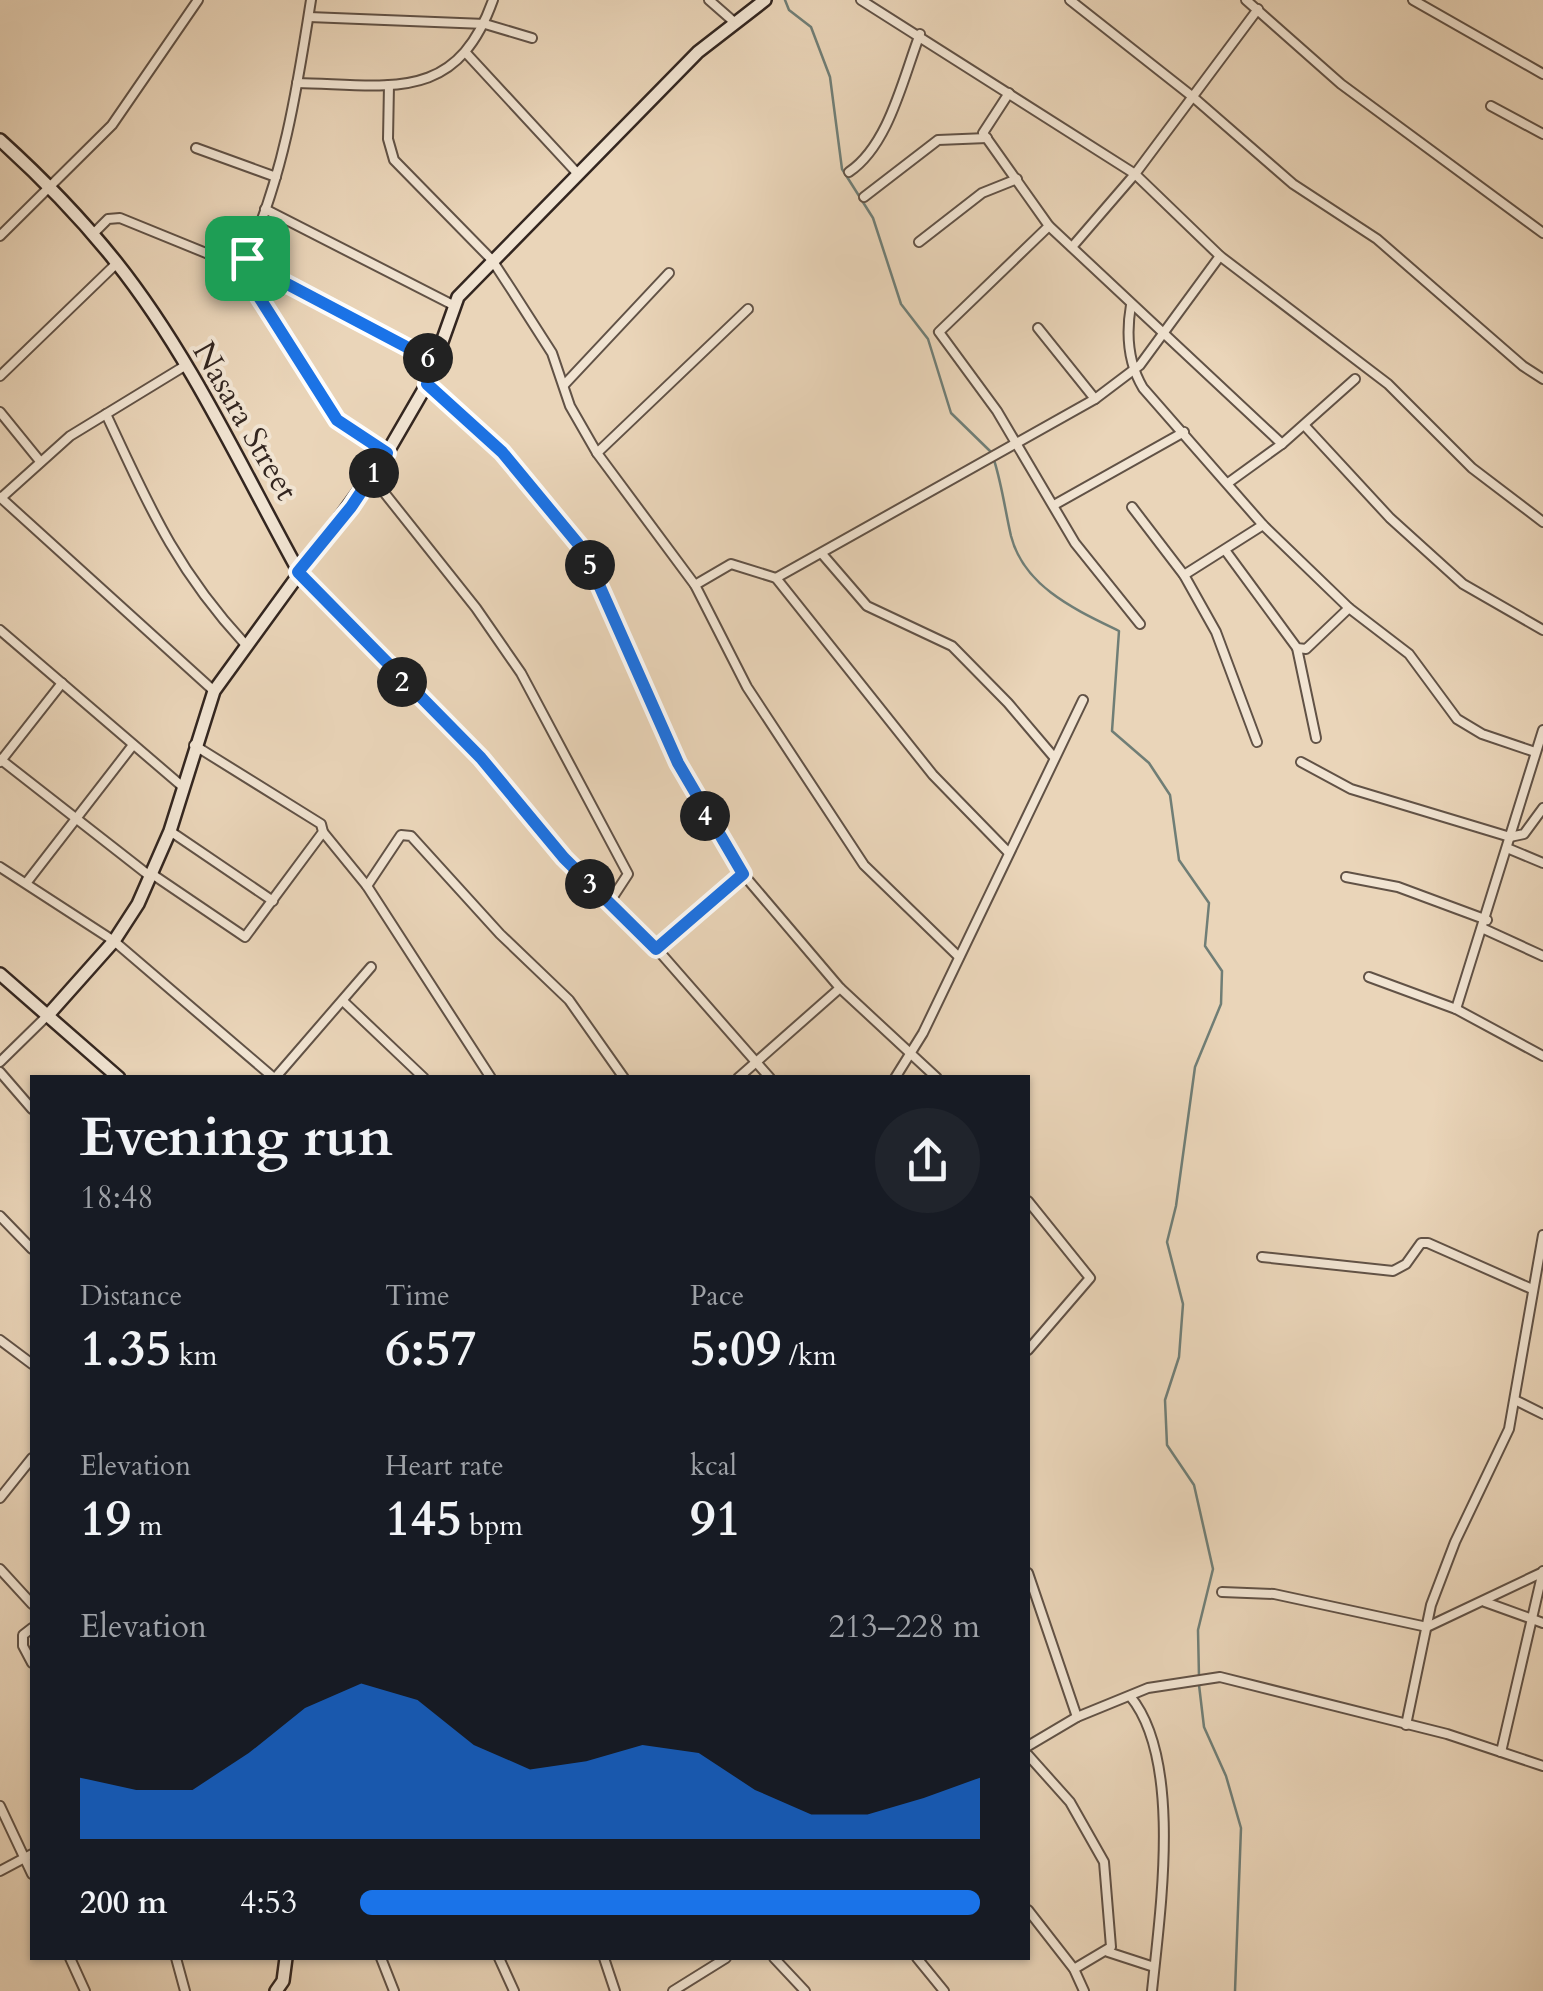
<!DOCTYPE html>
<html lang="en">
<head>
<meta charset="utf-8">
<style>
  :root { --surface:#171b24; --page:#20242c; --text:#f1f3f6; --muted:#9ea1a6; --accent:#1a73e8 }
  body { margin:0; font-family:Cardo,serif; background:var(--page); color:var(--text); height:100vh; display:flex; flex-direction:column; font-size:38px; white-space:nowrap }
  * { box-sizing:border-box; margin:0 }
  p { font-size:32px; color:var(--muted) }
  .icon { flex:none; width:55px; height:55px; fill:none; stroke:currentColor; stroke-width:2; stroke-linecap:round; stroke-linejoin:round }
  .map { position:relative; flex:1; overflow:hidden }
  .sheet { position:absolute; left:30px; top:1075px; width:1000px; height:885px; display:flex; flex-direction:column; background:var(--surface); border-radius:0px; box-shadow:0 2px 8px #0004 }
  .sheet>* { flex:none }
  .pin { position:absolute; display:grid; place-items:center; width:85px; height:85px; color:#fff; margin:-42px; border-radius:20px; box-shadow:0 5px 15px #0006 }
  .km { position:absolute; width:50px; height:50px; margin:-25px; border-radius:50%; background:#222; color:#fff; font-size:28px; line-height:50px; text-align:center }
  .round { display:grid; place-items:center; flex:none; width:105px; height:105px; border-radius:52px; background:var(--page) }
  .headline { display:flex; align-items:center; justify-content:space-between; height:170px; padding:0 50px }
  h1 { font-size:55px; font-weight:700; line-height:75px }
  .stats { display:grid; grid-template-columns:repeat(3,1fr); gap:15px; height:170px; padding:10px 50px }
  .stats div { display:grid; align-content:center }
  .stats b { font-size:50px; font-weight:700 }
  .stats small { font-size:28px; font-weight:400 }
  .stats p { font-size:28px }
  .chart { height:280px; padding:20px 50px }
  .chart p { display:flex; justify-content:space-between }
  .chart svg { width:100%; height:180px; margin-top:10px; fill:var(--accent); opacity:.7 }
  ul { padding:0 50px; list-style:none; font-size:32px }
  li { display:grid; grid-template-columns:160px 120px 1fr; align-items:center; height:75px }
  li i { height:25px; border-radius:12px; background:var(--accent) }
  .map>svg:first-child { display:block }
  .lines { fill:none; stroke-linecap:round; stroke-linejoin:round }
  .stream { stroke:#707e76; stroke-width:2.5 }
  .street-casing { stroke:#615246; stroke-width:12 }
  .secondary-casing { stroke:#332620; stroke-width:16 }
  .street { stroke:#f1e4d2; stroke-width:8 }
  .secondary { stroke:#f1e4d2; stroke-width:11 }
  .route-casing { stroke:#fff; stroke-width:20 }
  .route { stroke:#1a73e8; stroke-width:12 }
  .labels { text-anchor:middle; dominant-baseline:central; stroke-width:8; stroke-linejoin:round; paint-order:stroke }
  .street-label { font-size:32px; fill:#332620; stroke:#f1e4d2 }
</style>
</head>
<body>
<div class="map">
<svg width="1543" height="1991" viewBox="0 0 1543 1991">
  <rect width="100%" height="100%" fill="#ead5b9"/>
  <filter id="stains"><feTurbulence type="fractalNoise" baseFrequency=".002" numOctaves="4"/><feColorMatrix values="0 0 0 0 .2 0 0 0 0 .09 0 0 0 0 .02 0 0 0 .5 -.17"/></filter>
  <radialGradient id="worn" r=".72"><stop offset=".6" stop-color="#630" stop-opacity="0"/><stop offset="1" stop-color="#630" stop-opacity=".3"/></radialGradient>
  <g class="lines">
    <g class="stream">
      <path d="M785,0L789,10L811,27L830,77L842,169L873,218L901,304L928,339L951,413L991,452"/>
      <path d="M994,460C1002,485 1005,510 1011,536C1024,587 1076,610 1119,631L1112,731L1149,763L1170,795L1179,860L1209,903L1205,946L1222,971L1221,1004L1195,1067L1176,1206L1167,1242L1183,1304L1179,1357L1165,1400L1167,1445L1194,1485L1213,1569L1198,1630L1199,1677"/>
      <path d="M1199,1685L1204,1727L1226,1776L1241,1828L1235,1991"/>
    </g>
    <g class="street-casing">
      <g id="street">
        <path d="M709,0L733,21"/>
        <path d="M861,0L1135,174L1220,256L1388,384L1472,468L1543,522"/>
        <path d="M1070,0L1193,97L1293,184L1377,239L1523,366L1543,379"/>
        <path d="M1246,0L1341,84L1543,233"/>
        <path d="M1413,0L1543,74"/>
        <path d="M309,17L485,24L532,38"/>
        <path d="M467,54L577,173"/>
        <path d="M297,83C390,85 456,104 493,0"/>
        <path d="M389,85L388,139L394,160L492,260L511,289L552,353L570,406L597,453L695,585L747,687L864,865L959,957"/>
        <path d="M1009,93L983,133L1049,226L1282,444"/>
        <path d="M1491,106L1543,134"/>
        <path d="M196,148L276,177"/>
        <path d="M849,172C889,145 903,78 920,34"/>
        <path d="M864,197L938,140L987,138"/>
        <path d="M265,209L453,305"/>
        <path d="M1049,226L939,332L997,411L1075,543L1140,624"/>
        <path d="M92,235L108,219L120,218L233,264L244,263C283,180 297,90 311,0"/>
        <path d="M0,236L112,125L198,0"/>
        <path d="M919,242L982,193L1017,179"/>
        <path d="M1072,247L1135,174L1258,9"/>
        <path d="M247,257L272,276L435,362"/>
        <path d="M240,267L337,420L387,453"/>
        <path d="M1131,305C1126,334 1128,363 1143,388L1263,525L1349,608L1409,654L1457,719L1482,734L1535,752"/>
        <path d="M1038,328L1095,399"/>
        <path d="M0,376L117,263"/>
        <path d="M427,384L502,452L584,551L678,763L743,874L840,988L937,1078"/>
        <path d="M564,385L669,273"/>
        <path d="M0,412L39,460"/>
        <path d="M106,414C149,506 175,568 245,644"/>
        <path d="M1305,426L1390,518L1463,584L1543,630"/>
        <path d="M597,453L748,309"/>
        <path d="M371,476L476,608L521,673L628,874L609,903"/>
        <path d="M1228,483L1282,444L1355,379"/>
        <path d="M0,497L214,691"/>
        <path d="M1,498L70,436L183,367"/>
        <path d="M1054,505L1184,432"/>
        <path d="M1132,507L1184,575L1216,632L1257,742"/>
        <path d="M1225,550L1297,648L1306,649L1349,608"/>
        <path d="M823,555L867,606L952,646L1008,703L1053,756"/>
        <path d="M299,573L481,758L565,858L657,949L770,1078"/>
        <path d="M1184,575L1263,525"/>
        <path d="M776,578L1095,399L1140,365L1220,256"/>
        <path d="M695,585L731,564L776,578L933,775L1009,853"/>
        <path d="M0,630L183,787"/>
        <path d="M1297,648L1316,738"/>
        <path d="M0,759L151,877"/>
        <path d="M0,762L62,683"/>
        <path d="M1301,762L1351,789L1510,837L1524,834L1543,808"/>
        <path d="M170,831L273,901"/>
        <path d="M323,832L367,886L491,1078"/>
        <path d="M1507,848L1543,863"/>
        <path d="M0,867L114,941L274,1078"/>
        <path d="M152,874L245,937L323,832L321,824L194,745"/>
        <path d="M1346,877L1398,887L1487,920"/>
        <path d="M27,882L133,745"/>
        <path d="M367,886L401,835L411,836L500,934L569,1000L624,1078"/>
        <path d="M1484,929L1543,956"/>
        <path d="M657,949L743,874"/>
        <path d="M1369,977L1456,1009L1543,1056"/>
        <path d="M343,1001L424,1078"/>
        <path d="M1456,1009L1543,730"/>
        <path d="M0,1062L49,1014"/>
        <path d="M0,1072L32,1109"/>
        <path d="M275,1078L371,967"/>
        <path d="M738,1078L840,988"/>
        <path d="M895,1078L923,1033L1083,700"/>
        <path d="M1028,1201L1090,1278L1028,1350"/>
        <path d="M0,1216L32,1249"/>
        <path d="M1262,1257L1393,1271L1406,1264L1421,1243H1428L1532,1289"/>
        <path d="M0,1340L32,1364"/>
        <path d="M1515,1400L1543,1414"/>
        <path d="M0,1498L32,1458"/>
        <path d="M0,1569L32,1604"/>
        <path d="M1028,1573L1077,1717"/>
        <path d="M1222,1592L1274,1594L1427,1627L1543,1572"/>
        <path d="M1485,1602L1543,1623"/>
        <path d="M32,1628L23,1635V1646L32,1663"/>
        <path d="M1130,1696C1183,1760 1160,1912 1152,1991"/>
        <path d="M1406,1725L1431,1605L1455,1542L1509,1429L1543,1235"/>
        <path d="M1028,1746L1077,1717L1148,1688L1220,1677L1447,1734L1543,1766"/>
        <path d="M1501,1752L1543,1571"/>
        <path d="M1028,1755L1070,1802L1104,1862L1111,1947L1074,1969"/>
        <path d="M0,1806L32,1874"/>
        <path d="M0,1871L32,1854"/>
        <path d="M1028,1910L1074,1969L1084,1991"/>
        <path d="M1108,1952L1154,1967"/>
        <path d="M70,1958L85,1991"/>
        <path d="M176,1958L185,1991"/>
        <path d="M381,1958L394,1991"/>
        <path d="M499,1958L514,1991"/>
        <path d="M604,1958L615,1991"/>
        <path d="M774,1958L805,1991"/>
        <path d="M917,1958L944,1991"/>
        <path d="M673,1991L726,1958"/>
      </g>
    </g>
    <g class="secondary-casing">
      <g id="secondary">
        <path d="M0,140C42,178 81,218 116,262C190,355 242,469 299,572"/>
        <path d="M0,974L119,1078"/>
        <path d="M49,1014L114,941L138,904L170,831L214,691L387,453L427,384L458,297L698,52L765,0"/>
        <path d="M276,1991L283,1981L286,1958"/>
      </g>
    </g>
    <use href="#street" class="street"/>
    <use href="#secondary" class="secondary"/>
  </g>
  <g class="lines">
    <g class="route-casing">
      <path id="route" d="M247,258L272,276L435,362L427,384L502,452L584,551L678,763L743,874L656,949L564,858L481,758L298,572L351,507L387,453L337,420L240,267Z"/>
    </g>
    <use href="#route" class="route"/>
  </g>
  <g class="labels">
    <g class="street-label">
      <text transform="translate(245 421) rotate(60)">Nasara Street</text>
    </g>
  </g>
  <rect width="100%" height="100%" filter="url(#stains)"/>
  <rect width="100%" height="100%" fill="url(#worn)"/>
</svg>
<div class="pin" style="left:247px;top:258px;background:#1e9e55"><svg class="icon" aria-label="arrive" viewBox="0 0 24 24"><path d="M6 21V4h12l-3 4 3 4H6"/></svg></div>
<b class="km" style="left:374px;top:473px">1</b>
<b class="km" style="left:402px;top:682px">2</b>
<b class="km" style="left:590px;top:884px">3</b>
<b class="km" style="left:705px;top:816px">4</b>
<b class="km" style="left:590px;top:565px">5</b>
<b class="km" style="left:428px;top:358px">6</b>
<section class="sheet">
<div class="headline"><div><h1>Evening run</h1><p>18:48</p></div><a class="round"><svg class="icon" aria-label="share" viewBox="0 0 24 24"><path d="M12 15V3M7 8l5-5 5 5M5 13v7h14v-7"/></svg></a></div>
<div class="stats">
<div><p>Distance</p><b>1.35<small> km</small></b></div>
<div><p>Time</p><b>6:57</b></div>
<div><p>Pace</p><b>5:09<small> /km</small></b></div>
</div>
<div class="stats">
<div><p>Elevation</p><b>19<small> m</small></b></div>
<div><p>Heart rate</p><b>145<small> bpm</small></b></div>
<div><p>kcal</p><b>91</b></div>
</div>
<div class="chart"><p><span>Elevation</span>213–228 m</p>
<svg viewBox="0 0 160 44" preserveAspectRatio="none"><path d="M0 44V29L10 32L20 32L30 23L40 12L50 6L60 10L70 21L80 27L90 25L100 21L110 23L120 32L130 38L140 38L150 34L160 29V44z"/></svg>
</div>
<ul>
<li><b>200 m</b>4:53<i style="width:100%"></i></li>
</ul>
</section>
</div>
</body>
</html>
